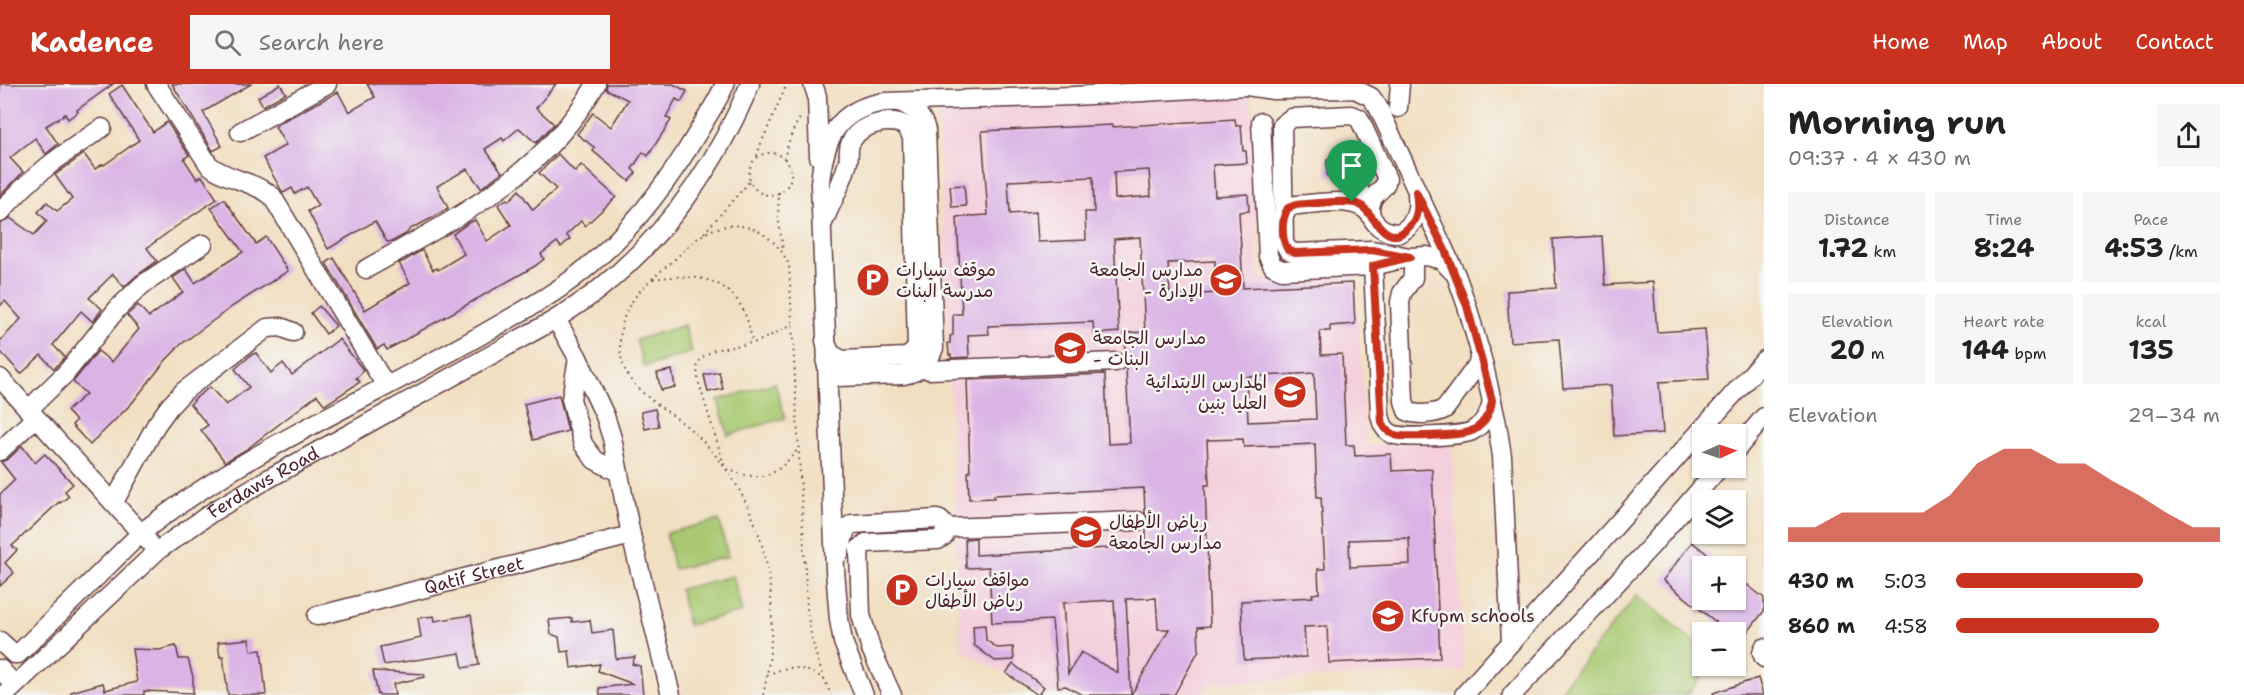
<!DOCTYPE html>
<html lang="en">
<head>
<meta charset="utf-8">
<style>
  :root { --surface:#fff; --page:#f6f6f6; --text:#222; --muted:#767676; --accent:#c8321e }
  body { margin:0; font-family:"Shantell Sans","Playpen Sans Arabic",sans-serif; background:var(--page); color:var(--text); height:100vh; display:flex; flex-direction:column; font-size:22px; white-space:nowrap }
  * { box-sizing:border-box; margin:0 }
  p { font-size:20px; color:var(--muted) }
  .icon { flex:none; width:33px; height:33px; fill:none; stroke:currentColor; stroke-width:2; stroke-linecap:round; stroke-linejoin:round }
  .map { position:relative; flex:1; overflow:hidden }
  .panel { display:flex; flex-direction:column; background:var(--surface); width:480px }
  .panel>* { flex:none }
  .needle { width:39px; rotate:87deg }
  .fabs { position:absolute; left:1692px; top:340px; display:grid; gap:12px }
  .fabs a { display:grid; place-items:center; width:54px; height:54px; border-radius:0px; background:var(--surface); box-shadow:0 2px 4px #0004; font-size:30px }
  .pin { position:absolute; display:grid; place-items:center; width:51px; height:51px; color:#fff; margin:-62px -26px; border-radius:50% 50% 50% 0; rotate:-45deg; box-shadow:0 0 6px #0007 }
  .pin .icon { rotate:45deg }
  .round { display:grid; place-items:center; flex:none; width:63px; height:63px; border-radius:0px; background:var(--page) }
  .head { display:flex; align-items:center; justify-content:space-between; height:102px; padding:0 24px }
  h1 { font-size:33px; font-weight:700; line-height:45px }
  .metrics { display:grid; grid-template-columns:repeat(3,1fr); gap:9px; height:102px; padding:6px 24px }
  .metrics div { display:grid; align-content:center; border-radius:0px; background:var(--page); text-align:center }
  .metrics b { font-size:26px; font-weight:700 }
  .metrics small { font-size:16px; font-weight:400 }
  .metrics p { font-size:16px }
  .chart { height:168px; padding:12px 24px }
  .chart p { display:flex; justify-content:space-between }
  .chart svg { width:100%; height:108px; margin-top:6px; fill:var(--accent); opacity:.7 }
  ul { padding:0 24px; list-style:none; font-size:20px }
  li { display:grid; grid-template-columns:96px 72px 1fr; align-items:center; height:45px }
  li i { height:15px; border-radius:8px; background:var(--accent) }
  header { display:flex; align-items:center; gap:36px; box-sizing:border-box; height:84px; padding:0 30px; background:var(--accent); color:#fff }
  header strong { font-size:28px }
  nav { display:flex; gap:33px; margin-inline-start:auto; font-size:21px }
  .search { width:420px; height:54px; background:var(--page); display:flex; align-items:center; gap:15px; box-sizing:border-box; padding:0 21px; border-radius:0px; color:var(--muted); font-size:22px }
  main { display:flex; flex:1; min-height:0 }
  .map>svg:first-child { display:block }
  .built { fill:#f4cfdc }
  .green { fill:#a8c971; stroke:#79744e; stroke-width:1.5 }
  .building { fill:#dab4e5; fill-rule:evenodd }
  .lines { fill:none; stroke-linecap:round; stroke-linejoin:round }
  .minor-casing { stroke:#633c42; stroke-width:21 }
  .path { stroke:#633c42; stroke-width:2; stroke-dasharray:1.5 4.5; stroke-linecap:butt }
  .minor { stroke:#fff; stroke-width:18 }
  .route-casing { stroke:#fff; stroke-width:12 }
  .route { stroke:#c8321e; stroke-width:8 }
  .labels { text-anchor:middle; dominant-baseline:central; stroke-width:5; stroke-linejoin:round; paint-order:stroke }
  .poi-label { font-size:18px; fill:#4a1f2b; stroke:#f6f6f2; text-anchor:start }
  .street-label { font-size:18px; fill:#4a1f2b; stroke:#f6f6f2 }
</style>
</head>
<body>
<header>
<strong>Kadence</strong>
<div class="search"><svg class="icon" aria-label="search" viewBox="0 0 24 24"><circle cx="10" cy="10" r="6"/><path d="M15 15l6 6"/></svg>Search here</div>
<nav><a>Home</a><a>Map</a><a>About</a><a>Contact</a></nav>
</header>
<main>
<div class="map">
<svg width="1764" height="611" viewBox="0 0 1764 611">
  <rect width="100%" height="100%" fill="#f6f6f2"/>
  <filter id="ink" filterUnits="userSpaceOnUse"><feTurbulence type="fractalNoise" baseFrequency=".0167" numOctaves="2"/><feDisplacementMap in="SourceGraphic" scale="12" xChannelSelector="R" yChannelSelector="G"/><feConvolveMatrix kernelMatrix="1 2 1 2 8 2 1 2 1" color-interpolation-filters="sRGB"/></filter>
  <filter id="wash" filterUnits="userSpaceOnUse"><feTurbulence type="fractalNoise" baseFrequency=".008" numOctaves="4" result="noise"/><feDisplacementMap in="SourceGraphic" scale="24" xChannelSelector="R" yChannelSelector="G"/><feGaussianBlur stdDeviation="1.35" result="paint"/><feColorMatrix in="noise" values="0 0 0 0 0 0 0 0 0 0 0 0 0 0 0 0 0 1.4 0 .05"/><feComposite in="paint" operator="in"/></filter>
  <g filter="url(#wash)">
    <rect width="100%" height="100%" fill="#f1dfc1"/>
    <path class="built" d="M1251,9L1259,195L1355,191L1366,362L1452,356L1464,587L1211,599L1201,611H1044L961,566L938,24Z"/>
    <g class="green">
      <path d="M684,241L692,268L644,283L636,256Z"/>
      <path d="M775,299L785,334L728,351L718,316Z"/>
      <path d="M719,436L728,473L674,485L666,449Z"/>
      <path d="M733,492L742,528L688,541L680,505Z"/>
      <path d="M1637,511L1702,564V582H1710L1687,611H1556Z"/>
    </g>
    <g id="blocks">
      <g class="building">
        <path d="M0,0H113L77,26L78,28L68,35L65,30L46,42L58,60L46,70L35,54L10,74L23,88L0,112Z"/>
        <path d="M172,0H251L203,28L222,62L213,67Z"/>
        <path d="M280,0L286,9L263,22L258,13Z"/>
        <path d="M367,0H556L536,24L554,40L536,59L519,44L504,57L502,54L485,65L502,88L481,104L467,85L437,102L448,124L432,134L410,145L406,150L393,157L387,158L375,137L328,165L308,127L318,122L307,103L295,110L292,104L283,109L263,74L286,61L275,43L279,39L338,8L349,28L375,13Z"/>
        <path d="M607,0H673L687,7L681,18L676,15L666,33L671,36L648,72L643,68L632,85L636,89L629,97L593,67L595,64L577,50L593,29L611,43L628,16L606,5Z"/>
        <path d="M122,1L153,48L167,38L189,71L184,75L197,95L202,92L217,115L174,144L147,164L157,177L136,192L124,203L113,190L89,214L102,225L93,238L81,227L53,261L65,273L54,285L41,271L21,290L0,267V257L21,235L5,217L0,222V140L10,134L34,151L47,137L38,128L47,118L57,127L72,115L55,91L84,70L95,85L103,80L104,81L139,56L109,10Z"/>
        <path d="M1235,35L1236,42L1241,41L1243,67H1246L1247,79L1213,81L1215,112L1248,110L1249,127L1239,128L1243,204L1353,199L1355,240L1330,242V247H1320L1321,271L1342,270L1346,361H1354L1355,372L1391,370L1392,387L1432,385L1440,574L1329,579L1327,542L1304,543L1306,573L1244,576L1241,517L1313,513L1312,510L1319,509L1318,485H1325L1321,413H1317L1315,360L1244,363L1243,355L1207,356L1209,401H1205L1210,542L1198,543L1199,566L1174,611H1131L1169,545H1158L1156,514L1126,515L1131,611H1082L1066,602L1058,603L1052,536L992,539L989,483L966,484L965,455L976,454V471L1146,462V445L1149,436L1145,429L1144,404L994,411V414L969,415L968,388H970L967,296L1105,290L1108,360L1130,359L1124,249L1145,248L1140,153L1114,155L1119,248L1094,250L1093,238L988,242L989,250L968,251L969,273L951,274V271H949L948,259H950V252L953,251V230H962L957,133L988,131L982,47L1112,41V43ZM1149,86L1151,112L1115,115L1114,88ZM1093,93L1094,128H1085L1086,156L1038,158L1036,128L1010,130L1008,97ZM1215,177L1216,209L1170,212L1168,179ZM1314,289L1316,335L1248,338L1246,293ZM1409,454L1410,480L1350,483L1349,456ZM1114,516L1118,589L1081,568L1068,590L1063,519Z"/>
        <path d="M558,70L575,88L581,81L616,113L585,142L581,137L566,151L570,155L561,163L557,158L541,170L544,175L535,182L387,266L384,261L377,265L326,179L334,174L365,226L410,199L399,179L404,177L422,166L433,186L437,184L438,186L464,170L453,150L467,140L475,136L487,157L511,141L498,121L507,115L509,117L519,106L533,126L556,105L539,89Z"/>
        <path d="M1350,74L1351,89L1327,92V75Z"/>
        <path d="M964,101L966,122L952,123L950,102Z"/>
        <path d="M224,115L256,160L266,153L288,187L233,222L176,264L177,265L166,276L132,319L90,361L72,341L76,337L67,327L86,310L73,298L98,267L112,278L139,245L127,231L138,221L149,233L183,208L173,194L186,185L195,199L243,168L211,124Z"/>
        <path d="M1602,152L1605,201L1653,198L1657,248L1705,245L1709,295L1659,298L1663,349L1614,352L1611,301L1563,304L1559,255L1510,258L1507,207L1556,204L1553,155Z"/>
        <path d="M319,222L336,242L326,250L311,229Z"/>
        <path d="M339,255L364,287L356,294L360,298L325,321L317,311L247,365L225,378L201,346L208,341L190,320L194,317L193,316L210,303L226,321L249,303L235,285L251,271L256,269L271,289L283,279L292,291Z"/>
        <path d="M672,286L675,303L661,306L657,289Z"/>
        <path d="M719,288L723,305L708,308L704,291Z"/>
        <path d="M559,311L568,347L533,356L524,320Z"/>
        <path d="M655,325L659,342L645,345L641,328Z"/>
        <path d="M22,362L35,379L45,370L73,400L65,407L69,412L60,419L59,418L12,462L17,466L5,479L14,489L0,502V410L15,396L1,378L8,375Z"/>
        <path d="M1692,458L1724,483H1702V516H1736V492L1764,514V527L1741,557L1736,553V549H1730L1663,496Z"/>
        <path d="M471,531L479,581L463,584L460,569L384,581L380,563L421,554L418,534L434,532L435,537Z"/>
        <path d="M572,534V538L590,536L592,549L613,546L616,575L635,573L632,580L640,582L643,611H600L599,604L633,600L598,587L600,580L571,584L569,567L561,568L559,553L551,550L549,536Z"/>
        <path d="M985,541L986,556L997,564L1013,563L1014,576L995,577L974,561L973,542Z"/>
        <path d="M249,555L251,567L261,566L266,611H228L223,572L220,573L218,558Z"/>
        <path d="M176,562L179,575H188L193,593V609L144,607V611H72L71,608L103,599L105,606L137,598L132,565L159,566Z"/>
        <path d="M1013,580L1044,603L1038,611L1006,589Z"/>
        <path d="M373,587L424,590L425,593L393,600L395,611H378Z"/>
        <path d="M1758,594L1763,611H1713V609Z"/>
      </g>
    </g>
  </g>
  <g filter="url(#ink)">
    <use href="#blocks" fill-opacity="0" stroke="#633c42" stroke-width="1.5"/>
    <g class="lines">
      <g class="minor-casing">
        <g id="minor">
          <path d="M156,0L209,81C227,96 254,97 272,112L386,302"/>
          <path d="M813,0L817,12L819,73"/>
          <path d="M1247,2L1273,6L1355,5L1371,13L1378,23L1456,191L1467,222L1484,282L1497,340L1502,372L1511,558"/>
          <path d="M1398,24L1400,0"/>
          <path d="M1261,38L1268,172L1273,182L1282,186L1373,182"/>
          <path d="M240,48L327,0"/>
          <path d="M1352,100L1358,104C1362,111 1359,115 1352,119"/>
          <path d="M1417,112C1419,129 1414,142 1399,149C1380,149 1363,133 1373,114C1378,106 1386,104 1387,95L1359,34L1351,31L1291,34L1282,41L1284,159L1288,166L1295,169L1372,166L1410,173L1427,172L1442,176L1452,187"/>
          <path d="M0,129C33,90 60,72 102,44"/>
          <path d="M1283,134L1288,124L1296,121C1318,120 1356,111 1370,130"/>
          <path d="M823,139C831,119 843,98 848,78C850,70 847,63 852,56C861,40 890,33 906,42L912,53L917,264L910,271L905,273L842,276L831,270L825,257"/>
          <path d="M1413,173V194L1402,209L1400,218L1404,317L1407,327C1417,332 1435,330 1445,325L1478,280L1480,266"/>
          <path d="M1402,175L1373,182L1380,331C1382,340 1384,346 1392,350C1402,355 1463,352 1472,347C1484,340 1491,328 1492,316"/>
          <path d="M366,185C454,135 544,92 596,0"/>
          <path d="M578,274L571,315L583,360L595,376L618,388"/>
          <path d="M826,279L829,288L836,293L904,291C920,288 929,279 934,264L926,46C922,31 913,23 899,18"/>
          <path d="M923,283L929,286L1116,278"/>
          <path d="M0,294L148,457"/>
          <path d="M28,326L66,289L118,224L142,201L203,160"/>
          <path d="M1736,366L1764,333"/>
          <path d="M0,367L35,334"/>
          <path d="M114,418L156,341L169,323L184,307L267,244L281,243L293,248"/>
          <path d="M946,444L1138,437"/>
          <path d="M839,470L846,445L852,440L937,435L940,436L945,441L944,452L938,456L866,459L859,465L861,531L871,565L892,611"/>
          <path id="s1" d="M317,532L631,451"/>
          <path d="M0,557L14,570H18L141,449C245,367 369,315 483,250C507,236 533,222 557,206C616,166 662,109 698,48C707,32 718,17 725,0"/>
          <path d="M1764,564L1762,569L1764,574"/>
          <path d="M0,585L15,601"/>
          <path id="s2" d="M5,611L157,467L214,427L266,396L556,235"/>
          <path d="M671,611L631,451L612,354L605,332L578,274L556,235C570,226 584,217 598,206C666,152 717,80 750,0"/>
          <path d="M864,611L843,558L839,535L835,486L820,99C824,55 837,25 885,18L1073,12L1247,2L1256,0"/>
          <path d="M1464,611L1764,276"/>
          <path d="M1512,611L1651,462L1719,384"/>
        </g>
      </g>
      <g class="path">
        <circle cx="770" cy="90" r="21"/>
        <path d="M757,72L760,62L787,0"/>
        <path d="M784,75C788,60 792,44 802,32"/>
        <path d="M779,108L778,132L783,165"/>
        <path d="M704,149L750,97"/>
        <path d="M653,195C708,187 745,199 752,259"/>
        <path d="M724,381L698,296L697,283L701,274L714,266L757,258L793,241"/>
        <path d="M727,385C763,399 775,393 799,364"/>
        <path d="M767,591C792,580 800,582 823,594"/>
        <path d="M763,611C785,513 767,414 690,345C671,328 636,310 626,288C621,278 620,267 620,257C621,216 648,199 676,174C685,166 694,156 704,150C738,130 774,147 789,181L807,523C810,554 818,582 831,611"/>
      </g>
      <use href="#minor" class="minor"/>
    </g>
  </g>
  <g class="lines" filter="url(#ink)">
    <g class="route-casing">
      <path id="route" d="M1416,108L1445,166L1467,222L1492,316C1491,329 1482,344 1469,348C1460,351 1403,354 1395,351C1388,349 1385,344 1382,339L1373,182L1410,173L1372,166L1295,169L1288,166C1281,155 1281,135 1288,124L1296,121C1310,120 1346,115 1358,120C1373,125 1385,169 1409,143C1419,133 1418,121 1416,108Z"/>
    </g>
    <use href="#route" class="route"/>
  </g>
  <defs>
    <g id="parking-disc" transform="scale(1.725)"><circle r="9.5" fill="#c8321e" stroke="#f6f6f2"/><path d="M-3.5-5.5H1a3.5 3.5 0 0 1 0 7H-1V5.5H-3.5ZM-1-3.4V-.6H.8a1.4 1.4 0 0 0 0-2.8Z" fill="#fff"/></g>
    <g id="school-disc" transform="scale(1.725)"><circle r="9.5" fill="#c8321e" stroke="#f6f6f2"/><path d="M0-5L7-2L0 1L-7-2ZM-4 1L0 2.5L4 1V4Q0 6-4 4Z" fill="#fff"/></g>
  </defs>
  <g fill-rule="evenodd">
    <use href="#parking-disc" x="873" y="196"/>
    <use href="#school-disc" x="1226" y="196"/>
    <use href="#school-disc" x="1070" y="264"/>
    <use href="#school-disc" x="1290" y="308"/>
    <use href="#school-disc" x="1086" y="448"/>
    <use href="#parking-disc" x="902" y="506"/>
    <use href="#school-disc" x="1388" y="532"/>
  </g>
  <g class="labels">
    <g class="poi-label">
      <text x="896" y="186">موقف سيارات<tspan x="896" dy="21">مدرسة البنات</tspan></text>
      <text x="1203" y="186" text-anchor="end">مدارس الجامعة<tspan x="1203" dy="21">- الإدارة</tspan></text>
      <text x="1093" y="254">مدارس الجامعة<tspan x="1093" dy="21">- البنات</tspan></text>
      <text x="1267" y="298" text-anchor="end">المدارس الابتدائية<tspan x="1267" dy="21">العليا بنين</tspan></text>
      <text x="1109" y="438">رياض الأطفال<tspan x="1109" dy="21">مدارس الجامعة</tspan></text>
      <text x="925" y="496">مواقف سيارات<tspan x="925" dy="21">رياض الأطفال</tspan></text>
      <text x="1411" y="532">Kfupm schools</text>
    </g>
    <g class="street-label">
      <text stroke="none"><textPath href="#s2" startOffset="336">Ferdaws Road</textPath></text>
      <text stroke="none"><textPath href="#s1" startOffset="162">Qatif Street</textPath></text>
    </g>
  </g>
</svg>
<div class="fabs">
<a><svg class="needle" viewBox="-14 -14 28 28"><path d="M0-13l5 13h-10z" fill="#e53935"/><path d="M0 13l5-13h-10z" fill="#767676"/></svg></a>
<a><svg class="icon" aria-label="layers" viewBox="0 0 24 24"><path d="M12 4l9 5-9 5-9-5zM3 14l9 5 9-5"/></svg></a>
<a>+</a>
<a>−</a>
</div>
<div class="pin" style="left:1352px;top:118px;background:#1e9e55"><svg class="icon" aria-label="arrive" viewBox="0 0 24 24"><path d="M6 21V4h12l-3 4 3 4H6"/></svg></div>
</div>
<section class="panel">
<div class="head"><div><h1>Morning run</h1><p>09:37 · 4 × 430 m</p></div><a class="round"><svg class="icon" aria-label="share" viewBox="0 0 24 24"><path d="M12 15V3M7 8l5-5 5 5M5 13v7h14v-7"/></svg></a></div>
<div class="metrics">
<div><p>Distance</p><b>1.72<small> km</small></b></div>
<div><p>Time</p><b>8:24</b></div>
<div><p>Pace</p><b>4:53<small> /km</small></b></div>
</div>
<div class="metrics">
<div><p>Elevation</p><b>20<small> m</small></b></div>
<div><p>Heart rate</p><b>144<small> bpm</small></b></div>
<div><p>kcal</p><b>135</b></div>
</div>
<div class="chart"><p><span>Elevation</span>29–34 m</p>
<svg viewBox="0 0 160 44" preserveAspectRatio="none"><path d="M0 44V38L10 38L20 32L30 32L40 32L50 32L60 25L70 12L80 6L90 6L100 12L110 12L120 19L130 25L140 32L150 38L160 38V44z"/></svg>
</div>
<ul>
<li><b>430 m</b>5:03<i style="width:71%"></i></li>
<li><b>860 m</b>4:58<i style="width:77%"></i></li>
</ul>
</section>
</main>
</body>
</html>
